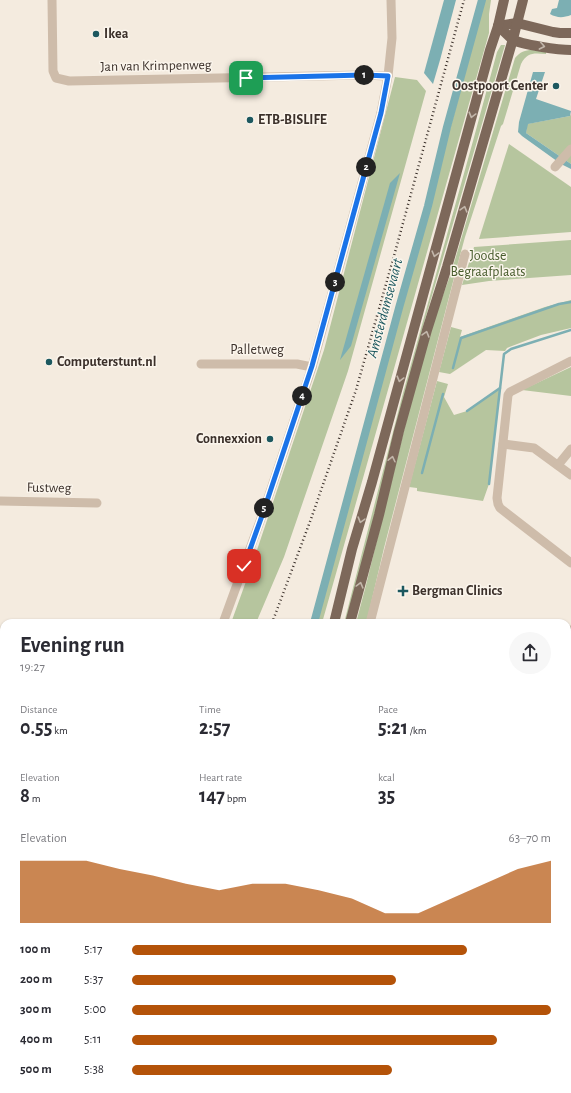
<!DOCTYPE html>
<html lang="en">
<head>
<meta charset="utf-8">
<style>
  :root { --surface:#fff; --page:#f7f7f7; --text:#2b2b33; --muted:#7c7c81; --accent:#b45309 }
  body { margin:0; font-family:"Alegreya Sans",sans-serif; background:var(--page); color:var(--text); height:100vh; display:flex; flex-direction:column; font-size:15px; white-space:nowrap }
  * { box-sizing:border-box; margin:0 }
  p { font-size:13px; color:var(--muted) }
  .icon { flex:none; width:22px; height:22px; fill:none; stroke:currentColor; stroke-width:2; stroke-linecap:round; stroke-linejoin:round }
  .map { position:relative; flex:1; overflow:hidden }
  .sheet { position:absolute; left:0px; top:619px; width:571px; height:474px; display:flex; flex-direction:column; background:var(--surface); border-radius:12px 12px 0 0; box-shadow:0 1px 3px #0004 }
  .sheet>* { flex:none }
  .pin { position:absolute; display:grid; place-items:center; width:34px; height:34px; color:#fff; margin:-17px; border-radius:8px; box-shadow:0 2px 6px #0006 }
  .km { position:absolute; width:20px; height:20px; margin:-10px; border-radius:50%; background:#222; color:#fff; font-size:11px; line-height:20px; text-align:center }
  .round { display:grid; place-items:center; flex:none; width:42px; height:42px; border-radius:21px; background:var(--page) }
  .summary { display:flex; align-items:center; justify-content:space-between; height:68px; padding:0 20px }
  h1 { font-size:22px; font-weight:700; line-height:30px }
  .figures { display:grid; grid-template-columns:repeat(3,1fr); gap:6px; height:68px; padding:4px 20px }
  .figures div { display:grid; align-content:center }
  .figures b { font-size:20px; font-weight:700 }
  .figures small { font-size:11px; font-weight:400 }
  .figures p { font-size:11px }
  .chart { height:112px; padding:8px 20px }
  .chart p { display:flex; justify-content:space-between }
  .chart svg { width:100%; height:72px; margin-top:4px; fill:var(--accent); opacity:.7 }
  ul { padding:0 20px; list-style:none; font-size:13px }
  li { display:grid; grid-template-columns:64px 48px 1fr; align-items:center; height:30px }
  li i { height:10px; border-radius:5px; background:var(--accent) }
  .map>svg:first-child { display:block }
  .green { fill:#b6c59e }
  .water { fill:#7cafb3 }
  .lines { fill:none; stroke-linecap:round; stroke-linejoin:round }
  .stream { stroke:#7cafb3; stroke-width:2.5 }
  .canal { stroke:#7cafb3; stroke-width:8 }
  .minor { stroke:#cebcaa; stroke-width:9 }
  .major { stroke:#7d685a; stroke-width:10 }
  .rail { stroke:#3b302a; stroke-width:2.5; stroke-dasharray:1 3; stroke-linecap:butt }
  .oneway { stroke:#c2b6aa }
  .route-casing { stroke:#fff; stroke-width:8 }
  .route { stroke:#1a73e8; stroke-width:5 }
  .poi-dot { fill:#1c585f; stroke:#fbf5ec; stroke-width:1.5 }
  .labels { text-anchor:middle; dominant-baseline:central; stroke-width:3; stroke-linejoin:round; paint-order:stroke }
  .poi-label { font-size:14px; font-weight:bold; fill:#3b302a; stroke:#fbf5ec; text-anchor:start }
  .street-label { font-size:14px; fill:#3b302a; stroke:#fbf5ec }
  .park-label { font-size:14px; fill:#475b2c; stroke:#fbf5ec }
  .water-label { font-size:15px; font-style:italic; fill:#1c585f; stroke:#fbf5ec }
</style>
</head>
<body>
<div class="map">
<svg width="571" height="1093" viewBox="0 0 571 1093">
  <rect width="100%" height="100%" fill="#f4ebdf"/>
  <g class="green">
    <path d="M485,0H491L489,14V33L322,623H314L407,288Z"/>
    <path d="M501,45H505L422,330L347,623H344L403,393L473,141L497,52Z"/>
    <path d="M532,50L546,52V54C534,53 527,52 521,64L503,124L501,126L465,237L455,274L384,548L368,616L367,623H356L366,585L409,410L432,326L451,273L515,58C520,52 525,50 532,50Z"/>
    <path d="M395,77L417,80L426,91L348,371L284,557L256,623H231L253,562L324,350Z"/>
    <path d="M571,114V164L526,133L527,124L570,116Z"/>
    <path d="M509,144L571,187V232L479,239Z"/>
    <path d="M571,240V275L489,281L462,285L474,247Z"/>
    <path d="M571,300V328L541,335L507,348L505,351L486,350L450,374L439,372L451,327L462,330L460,337L545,307Z"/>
    <path d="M571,367V396L522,390Z"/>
    <path d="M437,381L448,384L444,397L454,415L467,411L500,388L489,484L483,501L417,491V488L409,487Z"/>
  </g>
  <g class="water">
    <path d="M444,0H456L440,60L433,84L424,73Z"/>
    <path d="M559,0H571V15C563,18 557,18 550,14L552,9L557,8Z"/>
    <path d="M533,72H545L536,99L571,111L570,116L528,124L526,133L571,164V169L561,164L522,136L518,132L519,122Z"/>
    <path d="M400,173L351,346L340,360L390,183Z"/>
  </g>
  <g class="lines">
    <g class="stream">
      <path d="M453,368L461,338L559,304L571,302"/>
      <path d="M467,411L500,388"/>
      <path d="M422,473L443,394"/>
      <path d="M489,484L504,354L511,349L571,330"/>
    </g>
    <g class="canal">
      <path d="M314,623L399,308L428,206L447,127L482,0"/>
      <path d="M184,1093L185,1089"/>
    </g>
    <g class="minor">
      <path d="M52,0L53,71L56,78L69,81L363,75L388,76"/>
      <path d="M555,167L571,149"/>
      <path d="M571,361L510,392L508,395L497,498L498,504L500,508L571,563"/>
      <path d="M201,364H297L312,367"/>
      <path d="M503,444L534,448L571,475"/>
      <path d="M558,465L571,449"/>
      <path d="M0,501L97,503"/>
      <path d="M223,623L263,513L312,367L381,113L388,76L392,38L391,0"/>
      <path d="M370,623L465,254"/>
      <path d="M567,634L571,630"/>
      <path d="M0,746H4"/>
      <path d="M567,896L571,899"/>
      <path d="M567,1010L571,1003"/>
      <path d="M435,1089V1093"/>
      <path d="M228,1093L229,1089"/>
      <path d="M312,1093L313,1089"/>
      <path d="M517,1093L519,1089"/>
      <path d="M561,1093L566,1089"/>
    </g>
    <g class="major">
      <path d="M498,26C503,30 507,35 512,39C521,45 560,50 571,50"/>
      <path d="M498,26L517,23L553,32L560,33H571"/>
      <path d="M334,623L352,549L372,482L490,50L498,26L504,0"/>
      <path d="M350,623L379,515L399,431L427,330L447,267L513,39L523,0"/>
      <path d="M567,790L571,792"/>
      <path d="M567,806L571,808"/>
      <path d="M198,1093L199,1089"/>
    </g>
    <g class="rail">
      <path d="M272,623L311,519L356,390L394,256L464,0"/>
      <path d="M48,1093L51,1089"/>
    </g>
  </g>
  <defs><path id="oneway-chevron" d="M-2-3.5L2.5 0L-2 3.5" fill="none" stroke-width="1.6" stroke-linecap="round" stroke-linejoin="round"/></defs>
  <g class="oneway">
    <use href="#oneway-chevron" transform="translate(542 46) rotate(11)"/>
    <use href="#oneway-chevron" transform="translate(472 115) rotate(105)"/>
    <use href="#oneway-chevron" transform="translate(464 209) rotate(-74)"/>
    <use href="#oneway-chevron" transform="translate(435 254) rotate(105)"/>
    <use href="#oneway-chevron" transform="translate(426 334) rotate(-74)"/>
    <use href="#oneway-chevron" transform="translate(400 379) rotate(105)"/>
    <use href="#oneway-chevron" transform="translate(392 459) rotate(-77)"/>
    <use href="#oneway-chevron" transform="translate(361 520) rotate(106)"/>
    <use href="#oneway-chevron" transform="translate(360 585) rotate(-75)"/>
  </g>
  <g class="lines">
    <g class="route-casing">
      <path id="route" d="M244,566L263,513L312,366L381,113L388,76L364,75L246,78"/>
    </g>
    <use href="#route" class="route"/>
  </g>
  <g class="poi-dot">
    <circle cx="96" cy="34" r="4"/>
    <circle cx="556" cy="86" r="4"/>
    <circle cx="250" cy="120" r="4"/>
    <circle cx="49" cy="362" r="4"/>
    <circle cx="270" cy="439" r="4"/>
    <path d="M401 585h4v4h4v4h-4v4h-4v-4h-4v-4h4z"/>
  </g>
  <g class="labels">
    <g class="poi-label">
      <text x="104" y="34">Ikea</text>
      <text x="548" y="86" text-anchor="end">Oostpoort Center</text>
      <text x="258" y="120">ETB-BISLIFE</text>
      <text x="57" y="362">Computerstunt.nl</text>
      <text x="262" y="439" text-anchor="end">Connexxion</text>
      <text x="412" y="591">Bergman Clinics</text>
    </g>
    <g class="street-label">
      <text transform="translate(156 66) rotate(-1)">Jan van Krimpenweg</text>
      <text x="257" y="350">Palletweg</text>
      <text transform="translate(49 488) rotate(1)">Fustweg</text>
    </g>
    <g class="park-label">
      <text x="488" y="256">Joodse<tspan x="488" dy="16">Begraafplaats</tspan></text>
    </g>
    <g class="water-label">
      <text transform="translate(385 308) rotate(-75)">Amsterdamsevaart</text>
    </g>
  </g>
</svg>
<div class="pin" style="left:246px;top:78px;background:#1e9e55"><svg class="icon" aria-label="arrive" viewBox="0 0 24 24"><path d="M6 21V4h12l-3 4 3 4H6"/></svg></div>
<div class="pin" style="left:244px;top:566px;background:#d93025"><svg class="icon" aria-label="check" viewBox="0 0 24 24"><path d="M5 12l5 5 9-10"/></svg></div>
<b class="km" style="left:364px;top:75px">1</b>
<b class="km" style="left:366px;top:167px">2</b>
<b class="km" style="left:335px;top:282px">3</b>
<b class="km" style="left:302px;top:396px">4</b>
<b class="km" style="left:264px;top:508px">5</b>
<section class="sheet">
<div class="summary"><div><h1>Evening run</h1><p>19:27</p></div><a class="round"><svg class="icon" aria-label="share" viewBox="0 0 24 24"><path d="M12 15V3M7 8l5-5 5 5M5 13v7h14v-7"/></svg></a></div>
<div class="figures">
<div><p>Distance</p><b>0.55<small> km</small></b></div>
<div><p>Time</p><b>2:57</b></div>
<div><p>Pace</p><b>5:21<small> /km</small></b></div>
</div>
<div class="figures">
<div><p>Elevation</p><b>8<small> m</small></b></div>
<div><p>Heart rate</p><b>147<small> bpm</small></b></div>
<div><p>kcal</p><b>35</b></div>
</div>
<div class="chart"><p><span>Elevation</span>63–70 m</p>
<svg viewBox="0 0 160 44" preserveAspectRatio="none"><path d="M0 44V6L10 6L20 6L30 11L40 15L50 20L60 24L70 20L80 20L90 24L100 29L110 38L120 38L130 29L140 20L150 11L160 6V44z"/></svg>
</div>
<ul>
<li><b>100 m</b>5:17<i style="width:80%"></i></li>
<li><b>200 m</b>5:37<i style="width:63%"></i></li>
<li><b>300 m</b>5:00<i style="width:100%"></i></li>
<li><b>400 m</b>5:11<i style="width:87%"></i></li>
<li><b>500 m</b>5:38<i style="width:62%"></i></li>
</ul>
</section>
</div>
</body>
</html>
